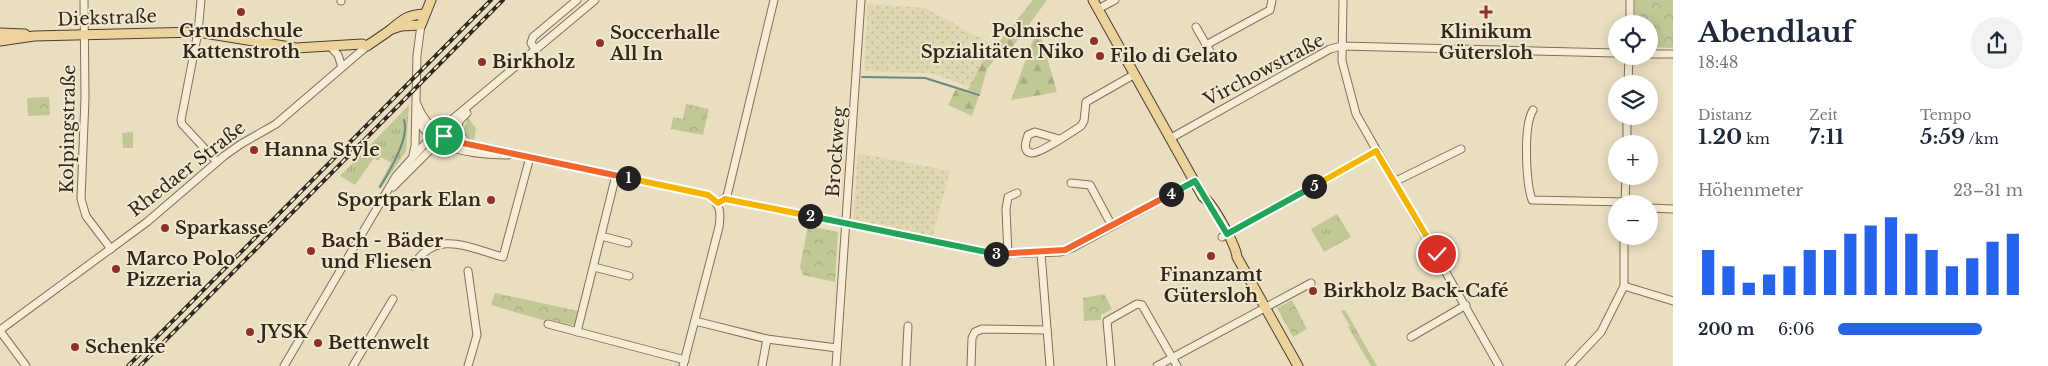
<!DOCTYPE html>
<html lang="de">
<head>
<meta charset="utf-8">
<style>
  :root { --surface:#fff; --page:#f2f2f3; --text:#1f2937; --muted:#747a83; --accent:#2563eb }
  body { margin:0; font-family:"Libre Baskerville",serif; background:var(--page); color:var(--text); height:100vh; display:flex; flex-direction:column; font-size:19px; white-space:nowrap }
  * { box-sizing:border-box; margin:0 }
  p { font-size:16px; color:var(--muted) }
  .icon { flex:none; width:28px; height:28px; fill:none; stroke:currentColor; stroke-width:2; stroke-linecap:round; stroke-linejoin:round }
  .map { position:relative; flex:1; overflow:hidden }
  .drawer { display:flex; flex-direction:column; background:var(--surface); width:375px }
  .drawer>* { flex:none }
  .buttons { position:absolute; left:1608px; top:15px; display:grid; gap:10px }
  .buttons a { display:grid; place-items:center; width:50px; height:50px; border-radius:50%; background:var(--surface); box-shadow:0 2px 12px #0003; font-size:25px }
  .pin { position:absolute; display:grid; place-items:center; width:42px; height:42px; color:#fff; margin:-21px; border:2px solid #fff; border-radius:50%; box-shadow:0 1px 5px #0007 }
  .km { position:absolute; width:25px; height:25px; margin:-12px; border-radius:50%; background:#222; color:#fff; font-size:14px; line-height:25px; text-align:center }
  .round { display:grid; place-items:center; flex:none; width:52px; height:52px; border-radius:26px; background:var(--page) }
  .summary { display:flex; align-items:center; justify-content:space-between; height:85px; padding:0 25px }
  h1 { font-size:28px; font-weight:700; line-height:38px }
  .stats { display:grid; grid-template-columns:repeat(3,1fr); gap:8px; height:85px; padding:5px 25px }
  .stats div { display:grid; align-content:center }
  .stats b { font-size:21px; font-weight:700 }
  .stats small { font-size:14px; font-weight:400 }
  .stats p { font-size:14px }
  .chart { height:140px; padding:10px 25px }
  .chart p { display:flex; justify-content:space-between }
  .chart svg { width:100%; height:90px; margin-top:5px; stroke:var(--accent); stroke-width:6 }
  ul { padding:0 25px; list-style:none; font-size:16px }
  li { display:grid; grid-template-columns:80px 60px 1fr; align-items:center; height:38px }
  li i { height:12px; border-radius:6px; background:var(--accent) }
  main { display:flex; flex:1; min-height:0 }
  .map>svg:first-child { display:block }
  .farmland { fill:url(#farmland-dots) }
  .grass { fill:url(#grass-tufts) }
  .forest { fill:url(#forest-firs) }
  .park { fill:url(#park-crowns) }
  .pitch { fill:#c2c796 }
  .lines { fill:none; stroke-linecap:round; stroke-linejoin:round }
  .stream { stroke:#6b8a82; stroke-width:2 }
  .minor-casing { stroke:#836f5a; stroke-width:9 }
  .major-casing { stroke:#503e2e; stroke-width:11 }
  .minor { stroke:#f6ecd4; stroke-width:7 }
  .major { stroke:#ecd29b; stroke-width:9 }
  .rail-casing { stroke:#33281d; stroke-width:4 }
  .rail { stroke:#f2e8d0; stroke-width:2; stroke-dasharray:5.5; stroke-linecap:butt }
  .split-1-casing { stroke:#fff; stroke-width:10 }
  .split-2-casing { stroke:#fff; stroke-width:10 }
  .split-3-casing { stroke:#fff; stroke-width:10 }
  .split-4-casing { stroke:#fff; stroke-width:10 }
  .split-5-casing { stroke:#fff; stroke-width:10 }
  .split-6-casing { stroke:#fff; stroke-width:10 }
  .split-1 { stroke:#f0652b; stroke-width:6 }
  .split-2 { stroke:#f5b400; stroke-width:6 }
  .split-3 { stroke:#22a559; stroke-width:6 }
  .split-4 { stroke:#f0652b; stroke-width:6 }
  .split-5 { stroke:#22a559; stroke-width:6 }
  .split-6 { stroke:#f5b400; stroke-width:6 }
  .poi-dot { fill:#8d2e2f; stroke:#f2e8d0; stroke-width:2 }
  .labels { text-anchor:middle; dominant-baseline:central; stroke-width:4; stroke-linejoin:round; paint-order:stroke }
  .street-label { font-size:18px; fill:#33281d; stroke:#f2e8d0 }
  .poi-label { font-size:18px; font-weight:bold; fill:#33281d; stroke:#f2e8d0; text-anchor:start }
</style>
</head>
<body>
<main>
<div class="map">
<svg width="1673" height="366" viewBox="0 0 1673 366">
  <defs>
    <pattern id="farmland-dots" width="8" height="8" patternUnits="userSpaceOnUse" patternTransform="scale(1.25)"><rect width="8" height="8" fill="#dfd7af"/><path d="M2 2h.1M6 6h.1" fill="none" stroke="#c0b996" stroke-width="1.8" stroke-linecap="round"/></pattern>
    <pattern id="grass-tufts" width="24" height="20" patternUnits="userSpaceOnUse" patternTransform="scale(1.25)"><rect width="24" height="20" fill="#c2c796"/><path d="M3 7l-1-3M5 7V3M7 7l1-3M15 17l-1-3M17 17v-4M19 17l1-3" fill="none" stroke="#a7ab81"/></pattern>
    <pattern id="forest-firs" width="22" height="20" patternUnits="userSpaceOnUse" patternTransform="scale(1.25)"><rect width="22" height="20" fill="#c2c796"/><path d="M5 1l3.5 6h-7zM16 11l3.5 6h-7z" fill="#a7ab81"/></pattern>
    <pattern id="park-crowns" width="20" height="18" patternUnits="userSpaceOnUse" patternTransform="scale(1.25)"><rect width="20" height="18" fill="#c2c796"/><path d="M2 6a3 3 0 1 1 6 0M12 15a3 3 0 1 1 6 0" fill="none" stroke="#a7ab81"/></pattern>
  </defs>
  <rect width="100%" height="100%" fill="#eadec1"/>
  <g class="farmland">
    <path d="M868,4L925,8L997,47L982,63L970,87L931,73L864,71Z"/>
    <path d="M858,153L950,171L932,238L853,221Z"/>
  </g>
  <g class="grass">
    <path d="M409,105L406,151L381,188L378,187L391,163L381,157L378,161L374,158L355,185L340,176Z"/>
    <path d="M468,118L476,128L474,141L465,134L464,128Z"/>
    <path d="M1337,214L1351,237L1324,252L1311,229Z"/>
    <path d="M1345,310L1377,366H1371L1348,327L1350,326L1341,311Z"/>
  </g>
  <g class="forest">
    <path d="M1033,0H1047L1008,53L1002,50L987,69L980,94L968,90L982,63Z"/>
    <path d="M1038,26L1057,92L1011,100Z"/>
    <path d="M956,89L979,96L972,116L948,105Z"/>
  </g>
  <g class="park">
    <path d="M1635,0H1673V48L1649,47V24H1635Z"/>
    <path d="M49,97L50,115L28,116L27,98Z"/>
    <path d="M686,104L709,109L703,135L671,129L673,117L683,119Z"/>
    <path d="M808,226L838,232L835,282L803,275L800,267Z"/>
    <path d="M495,293L578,311L579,315L576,326L547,319L546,321L491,305Z"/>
    <path d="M1104,294L1112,309L1101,315V320L1084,321L1083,298Z"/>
    <path d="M1292,300L1307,329L1293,337L1277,308Z"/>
  </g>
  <path class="pitch" d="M133,132V148H123L122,133Z"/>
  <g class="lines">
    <g class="stream">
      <path d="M862,77L925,78L979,95"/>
      <path d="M380,187C389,172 410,138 404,120"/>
    </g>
    <g class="minor-casing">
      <g id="minor">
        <path d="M84,0L85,98L81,199L86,216L111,249"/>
        <path d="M201,0L198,32L181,120L182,124L217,162"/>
        <path d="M1343,0L1342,61L1356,114L1499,366"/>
        <path d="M341,1V0"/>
        <path d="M1098,9L1115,0"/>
        <path d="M1630,24V0"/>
        <path d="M1196,27L1211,53"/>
        <path d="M1206,45L1270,10L1272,0"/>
        <path d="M330,46L338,55L342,67"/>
        <path d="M535,49L531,43L533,37L577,0"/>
        <path d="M1649,54H1673"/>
        <path d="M1628,84L1629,56"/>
        <path d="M417,104C423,120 436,135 453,141L708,195C721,204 721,213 719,227L683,366"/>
        <path d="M1533,110C1523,126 1526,182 1532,200L1625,202"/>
        <path d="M417,116C428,151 476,155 508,155"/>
        <path d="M459,121C456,132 461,137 469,144"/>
        <path d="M1171,138L1330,49L1342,46L1616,53"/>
        <path d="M1059,139L1035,132L1028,135C1026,141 1022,151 1031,153C1038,155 1073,131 1081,126L1084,121L1086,102L1135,74"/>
        <path d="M1627,144V116"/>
        <path d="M413,155L415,146L417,55L421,25"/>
        <path d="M1394,182L1461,149"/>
        <path d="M1071,183L1090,185L1112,226"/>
        <path d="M393,187L467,113"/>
        <path d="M725,199L998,254L1060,252L1072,248L1195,181"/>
        <path d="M722,200L727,196L774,0"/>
        <path d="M1625,204L1626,176"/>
        <path d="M1649,208L1673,209"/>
        <path d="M601,236L628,243"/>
        <path d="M1222,237L1376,151"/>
        <path d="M1041,253L1050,366"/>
        <path d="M1008,255L1006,209L1008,197L1017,193"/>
        <path d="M413,266C436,228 469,248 503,257L530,157"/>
        <path d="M594,267L629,276"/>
        <path d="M1624,286L1673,301"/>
        <path d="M695,321L767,339L837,348"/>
        <path d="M548,324L685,360"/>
        <path d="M0,330L147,222L224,156L241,144L276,124L367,46"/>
        <path d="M0,331L26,366"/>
        <path d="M577,332L616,175"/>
        <path d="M1411,337L1466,305"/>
        <path d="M284,366L396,176L431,137L595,0"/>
        <path d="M353,366L393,299"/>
        <path d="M468,366L477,335L468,271"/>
        <path d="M762,366L767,339"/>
        <path d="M836,366L861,0"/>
        <path d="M906,366L908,326"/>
        <path d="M971,366L972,338L975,332L982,329L1047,330"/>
        <path d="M1111,366L1107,321L1137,304L1142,305L1177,366"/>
        <path d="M1157,366L1311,283"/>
        <path d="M1569,366L1601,332L1624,286V236"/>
      </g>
    </g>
    <g class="major-casing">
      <g id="major">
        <path d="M1093,0L1203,197C1213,203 1236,246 1237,257L1298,366"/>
        <path d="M392,29L401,26L421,25L431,0"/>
        <path d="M0,33L25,34"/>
        <path d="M0,41L34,36L198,32L296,48L362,44L367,46C374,41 382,36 390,30C403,20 406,15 424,14"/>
      </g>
    </g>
    <use href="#minor" class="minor"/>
    <use href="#major" class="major"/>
    <g class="rail-casing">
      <g id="rail">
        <path d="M128,366L491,0"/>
        <path d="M140,366L503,0"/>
      </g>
    </g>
    <use href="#rail" class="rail"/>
  </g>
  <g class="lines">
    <g class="split-1-casing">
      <path id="split-1" d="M444,136L453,141L628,178"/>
    </g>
    <g class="split-2-casing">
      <path id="split-2" d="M628,178L708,195L718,203L725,199L810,216"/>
    </g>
    <g class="split-3-casing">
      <path id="split-3" d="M810,216L996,254"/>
    </g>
    <g class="split-4-casing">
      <path id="split-4" d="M996,254L1065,250L1171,194"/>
    </g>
    <g class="split-5-casing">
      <path id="split-5" d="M1171,194L1195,181L1227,234L1314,186"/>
    </g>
    <g class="split-6-casing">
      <path id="split-6" d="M1314,186L1376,151L1437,254"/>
    </g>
    <use href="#split-1" class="split-1"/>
    <use href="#split-2" class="split-2"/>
    <use href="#split-3" class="split-3"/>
    <use href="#split-4" class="split-4"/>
    <use href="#split-5" class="split-5"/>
    <use href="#split-6" class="split-6"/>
  </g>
  <g class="poi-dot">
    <circle cx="241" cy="12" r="5"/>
    <path d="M1483.5 4.5h5v5h5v5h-5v5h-5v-5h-5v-5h5z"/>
    <circle cx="1094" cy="41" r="5"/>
    <circle cx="600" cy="43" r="5"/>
    <circle cx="1100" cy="56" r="5"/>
    <circle cx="482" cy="62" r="5"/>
    <circle cx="254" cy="150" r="5"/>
    <circle cx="491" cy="200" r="5"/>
    <circle cx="165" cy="228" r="5"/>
    <circle cx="311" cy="251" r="5"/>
    <circle cx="1211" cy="256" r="5"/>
    <circle cx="116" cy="269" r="5"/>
    <circle cx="1313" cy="291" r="5"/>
    <circle cx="250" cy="332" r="5"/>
    <circle cx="318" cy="343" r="5"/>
    <circle cx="75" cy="347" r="5"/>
  </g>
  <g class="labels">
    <g class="street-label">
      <text transform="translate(107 18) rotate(-2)">Diekstraße</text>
      <text transform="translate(1264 70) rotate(-28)">Virchowstraße</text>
      <text transform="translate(68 129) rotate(-89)">Kolpingstraße</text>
      <text transform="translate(836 152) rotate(-86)">Brockweg</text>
      <text transform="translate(187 169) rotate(-38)">Rhedaer Straße</text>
    </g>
    <g class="poi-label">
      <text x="241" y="31" text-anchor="middle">Grundschule<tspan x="241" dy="21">Kattenstroth</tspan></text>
      <text x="1084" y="31" text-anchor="end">Polnische<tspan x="1084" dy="21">Spzialitäten Niko</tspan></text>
      <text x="1486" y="32" text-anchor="middle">Klinikum<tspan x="1486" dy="21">Gütersloh</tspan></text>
      <text x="610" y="33">Soccerhalle<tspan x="610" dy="21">All In</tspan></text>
      <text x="1110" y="56">Filo di Gelato</text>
      <text x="492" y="62">Birkholz</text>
      <text x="264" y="150">Hanna Style</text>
      <text x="481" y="200" text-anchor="end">Sportpark Elan</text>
      <text x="175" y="228">Sparkasse</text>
      <text x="321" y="241">Bach - Bäder<tspan x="321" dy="21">und Fliesen</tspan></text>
      <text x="126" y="259">Marco Polo<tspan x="126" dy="21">Pizzeria</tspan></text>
      <text x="1211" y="275" text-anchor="middle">Finanzamt<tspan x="1211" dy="21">Gütersloh</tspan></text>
      <text x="1323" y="291">Birkholz Back-Café</text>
      <text x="260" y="332">JYSK</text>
      <text x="328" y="343">Bettenwelt</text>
      <text x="85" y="347">Schenke</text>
    </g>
  </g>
</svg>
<div class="buttons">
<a><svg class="icon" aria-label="locate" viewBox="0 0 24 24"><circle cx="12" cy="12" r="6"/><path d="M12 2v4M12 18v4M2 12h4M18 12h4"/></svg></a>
<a><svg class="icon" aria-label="layers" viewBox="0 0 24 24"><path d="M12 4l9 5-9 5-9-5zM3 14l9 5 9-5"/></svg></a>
<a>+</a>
<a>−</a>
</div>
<div class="pin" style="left:444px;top:136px;background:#1e9e55"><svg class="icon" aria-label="arrive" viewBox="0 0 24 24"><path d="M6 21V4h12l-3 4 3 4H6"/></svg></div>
<div class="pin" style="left:1437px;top:254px;background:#d93025"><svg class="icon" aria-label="check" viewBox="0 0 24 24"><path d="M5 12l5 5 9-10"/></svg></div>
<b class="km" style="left:628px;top:178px">1</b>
<b class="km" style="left:810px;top:216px">2</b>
<b class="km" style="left:996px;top:254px">3</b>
<b class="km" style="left:1171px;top:194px">4</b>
<b class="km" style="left:1314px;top:186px">5</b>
</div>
<section class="drawer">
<div class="summary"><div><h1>Abendlauf</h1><p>18:48</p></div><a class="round"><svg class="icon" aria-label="share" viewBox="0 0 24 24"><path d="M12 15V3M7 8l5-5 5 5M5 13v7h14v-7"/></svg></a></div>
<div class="stats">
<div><p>Distanz</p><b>1.20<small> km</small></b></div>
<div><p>Zeit</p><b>7:11</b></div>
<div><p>Tempo</p><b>5:59<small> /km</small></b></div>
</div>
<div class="chart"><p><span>Höhenmeter</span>23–31 m</p>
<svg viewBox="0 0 160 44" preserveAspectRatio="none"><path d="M5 44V22M15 44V30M25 44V38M35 44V34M45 44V30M55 44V22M65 44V22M75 44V14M85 44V10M95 44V6M105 44V14M115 44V22M125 44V30M135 44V26M145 44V18M155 44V14"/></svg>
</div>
<ul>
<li><b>200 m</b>6:06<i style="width:78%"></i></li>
</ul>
</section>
</main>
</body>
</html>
